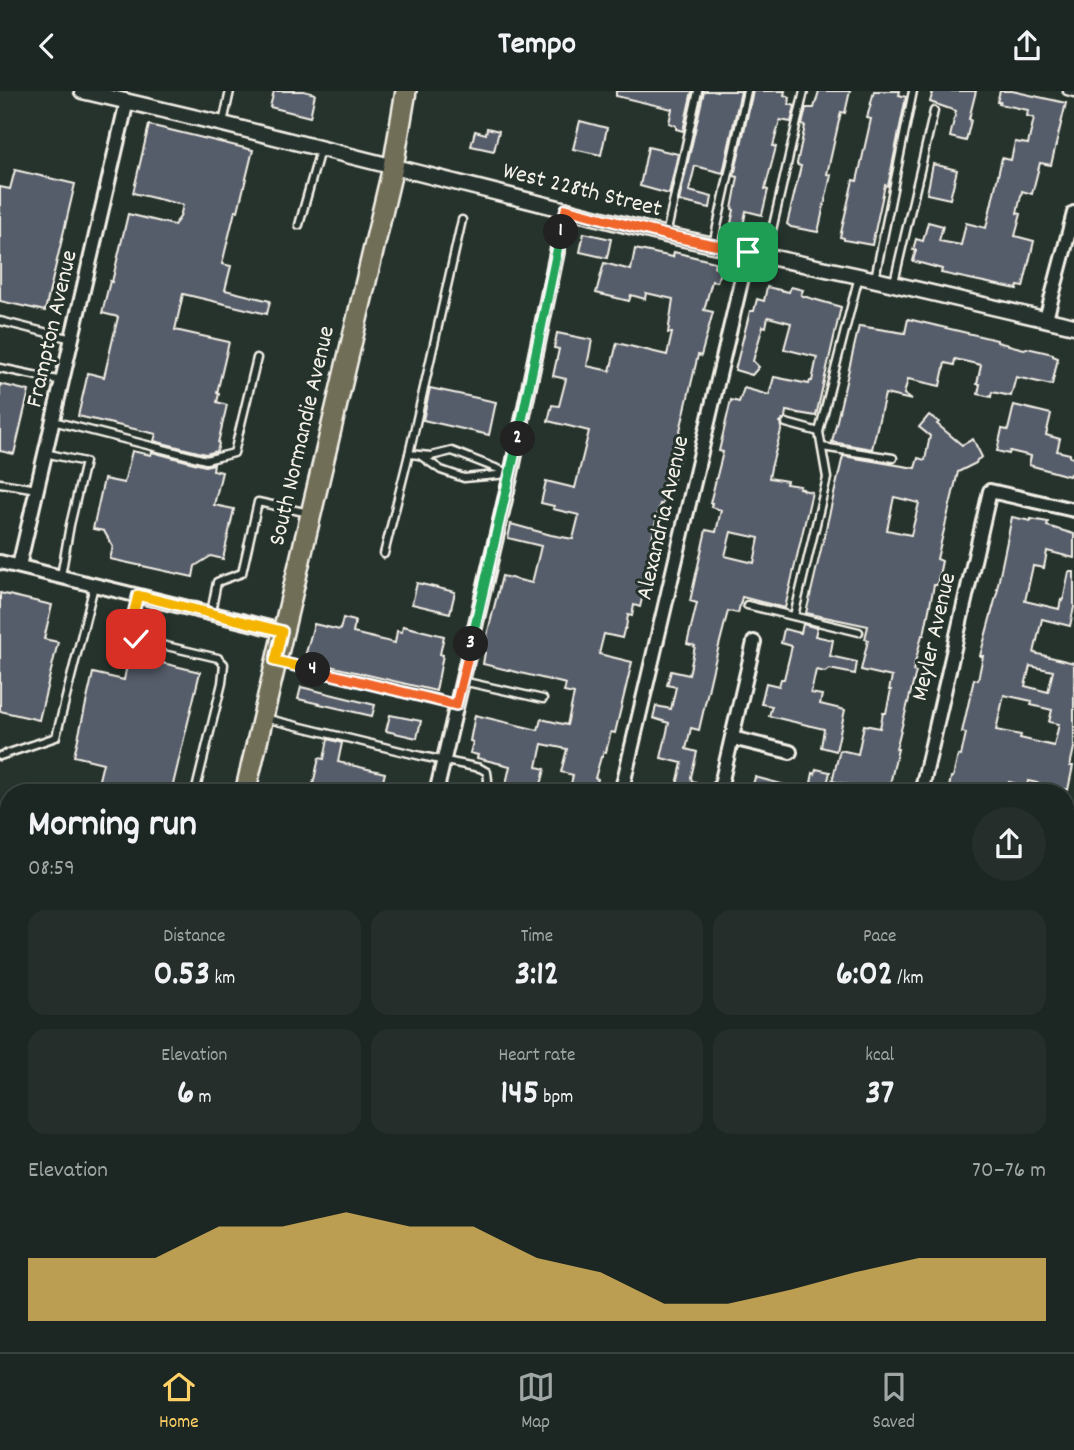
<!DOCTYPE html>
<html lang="en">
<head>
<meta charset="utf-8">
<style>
  :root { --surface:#1c2622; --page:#252e2a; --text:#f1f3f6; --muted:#a0a5a5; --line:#3a4340; --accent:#ffd166 }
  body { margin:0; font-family:Dekko,sans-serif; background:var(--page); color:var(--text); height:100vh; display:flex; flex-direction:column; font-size:26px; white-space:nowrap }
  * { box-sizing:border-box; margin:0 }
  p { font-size:23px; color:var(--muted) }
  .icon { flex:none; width:38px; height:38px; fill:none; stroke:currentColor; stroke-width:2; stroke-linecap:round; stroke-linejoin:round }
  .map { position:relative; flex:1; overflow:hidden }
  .details { position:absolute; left:0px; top:693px; width:1074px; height:569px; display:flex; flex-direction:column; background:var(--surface); border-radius:28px 28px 0 0; box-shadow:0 2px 5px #0004,0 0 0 2px var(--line) }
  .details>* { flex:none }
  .pin { position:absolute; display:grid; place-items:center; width:60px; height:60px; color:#fff; margin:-30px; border-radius:14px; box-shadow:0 4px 10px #0006 }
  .km { position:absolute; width:35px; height:35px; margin:-18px; border-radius:50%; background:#222; color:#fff; font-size:19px; line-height:35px; text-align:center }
  .round { display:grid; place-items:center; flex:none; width:74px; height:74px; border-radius:37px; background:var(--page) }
  .summary { display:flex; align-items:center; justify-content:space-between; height:119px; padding:0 28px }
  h1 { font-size:38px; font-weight:700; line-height:52px }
  .metrics { display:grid; grid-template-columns:repeat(3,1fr); gap:10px; height:119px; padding:7px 28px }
  .metrics div { display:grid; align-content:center; border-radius:18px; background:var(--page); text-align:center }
  .metrics b { font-size:35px; font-weight:700 }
  .metrics small { font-size:19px; font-weight:400 }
  .metrics p { font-size:19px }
  .chart { height:196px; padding:14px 28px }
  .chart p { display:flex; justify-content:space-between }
  .chart svg { width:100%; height:126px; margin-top:7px; fill:var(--accent); opacity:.7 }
  header { display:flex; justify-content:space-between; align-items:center; height:91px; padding:0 28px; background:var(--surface); font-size:32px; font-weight:700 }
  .tab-bar { display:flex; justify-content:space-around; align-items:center; height:98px; border-top:2px solid var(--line); background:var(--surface); font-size:19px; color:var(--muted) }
  .tab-bar a { display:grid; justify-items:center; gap:4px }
  .tab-bar .current { color:var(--accent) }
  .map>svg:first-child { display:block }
  .building { fill:#575d6a; stroke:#f4f1e8; stroke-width:2; fill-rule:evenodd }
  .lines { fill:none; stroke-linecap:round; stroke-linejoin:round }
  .service-casing { stroke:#f4f1e8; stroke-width:11 }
  .minor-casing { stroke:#f4f1e8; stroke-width:18 }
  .tertiary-casing { stroke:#f4f1e8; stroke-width:19 }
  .primary-casing { stroke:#f4f1e8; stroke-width:24 }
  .service { stroke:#26332d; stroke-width:6 }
  .minor { stroke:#26332d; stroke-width:12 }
  .tertiary { stroke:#26332d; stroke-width:14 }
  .primary { stroke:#716e59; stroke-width:19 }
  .split-1-casing { stroke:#fff; stroke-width:14 }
  .split-2-casing { stroke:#fff; stroke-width:14 }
  .split-3-casing { stroke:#fff; stroke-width:14 }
  .split-4-casing { stroke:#fff; stroke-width:14 }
  .split-5-casing { stroke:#fff; stroke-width:14 }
  .split-6-casing { stroke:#fff; stroke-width:14 }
  .split-1 { stroke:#f0652b; stroke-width:9 }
  .split-2 { stroke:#22a559; stroke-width:9 }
  .split-3 { stroke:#22a559; stroke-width:9 }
  .split-4 { stroke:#f0652b; stroke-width:9 }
  .split-5 { stroke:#f5b400; stroke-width:9 }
  .split-6 { stroke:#f5b400; stroke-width:9 }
  .labels { text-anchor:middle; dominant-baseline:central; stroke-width:6; stroke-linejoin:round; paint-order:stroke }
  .street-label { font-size:24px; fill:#f4f1e8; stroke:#26332d }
</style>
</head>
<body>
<header><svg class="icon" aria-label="back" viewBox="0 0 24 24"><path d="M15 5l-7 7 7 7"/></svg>Tempo<svg class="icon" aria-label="share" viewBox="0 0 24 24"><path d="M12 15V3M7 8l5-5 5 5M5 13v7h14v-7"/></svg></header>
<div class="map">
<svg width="1074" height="1261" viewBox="0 0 1074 1261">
  <rect width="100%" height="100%" fill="#26332d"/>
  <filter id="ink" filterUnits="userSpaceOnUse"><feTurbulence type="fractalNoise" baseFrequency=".0143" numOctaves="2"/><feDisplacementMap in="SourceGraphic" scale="14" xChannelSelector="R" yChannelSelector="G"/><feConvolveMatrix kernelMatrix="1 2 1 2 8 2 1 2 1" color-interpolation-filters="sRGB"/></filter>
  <g filter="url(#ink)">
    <g class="building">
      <path d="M274,0H304L315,3L310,26L270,16Z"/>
      <path d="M616,0H692L683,40L676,38V35L669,32L672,18L616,5Z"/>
      <path d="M704,0H741L723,82L695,75L689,100L712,106L710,117L679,110Z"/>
      <path d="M753,0H785L784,4L790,6L789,13L795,15L791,31L780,29L773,55L776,56L765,98L768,99L762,124L746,120L743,135L731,132L734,119L732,118L738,86L734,85Z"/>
      <path d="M819,0H850L845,22L841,21L827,83L831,84L818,141L791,136L787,133L801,75L797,74V72L805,35L802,34L806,17H814Z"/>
      <path d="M874,0H900L899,4L906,6L888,95L885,94L872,154L844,149V147L840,146L853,89L857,90L871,28L867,27Z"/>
      <path d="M933,0H976L969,28L971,29L966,50L950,46L956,20L930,11Z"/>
      <path d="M1000,0H1012L1066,12L1051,74L1040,72L1032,103L1022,100L1017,122L1021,123L1015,145L1034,150L1023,196L1018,195L1017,198L941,182L942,178L913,170L916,159H913L916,148L923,150L928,131L943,135L939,150L961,154L966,132L986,137L1002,67L1011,69L1015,51L1028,53L1034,27L1027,25L1028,19L999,13L1000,11H997Z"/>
      <path d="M580,30L607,37L601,64L573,58Z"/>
      <path d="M149,34L253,59L238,120H235L222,173L231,175L225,199L270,210L267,223L183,203L175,239L229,251L217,302L219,303L217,311L227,314L218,352L219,353L217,360L206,363L154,350L156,343L78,325L88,282L104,286L118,226L102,222L110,190L112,191L128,123L174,134L180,126L183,114L133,102Z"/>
      <path d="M487,37L499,40L494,60L471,55L475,40L486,43Z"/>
      <path d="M648,56L678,63L669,103L640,95Z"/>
      <path d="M933,73L957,79L950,108L927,103Z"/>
      <path d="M15,79L75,93L45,220L0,210V96L10,98Z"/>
      <path d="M584,142L611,148L607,167L580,161Z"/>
      <path d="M635,158L673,166L674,161L715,171L714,176L721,178L717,191L712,190L704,219L713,221L701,265L698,264L678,348L684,350L680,367H679L674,388L668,389L662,413H660L651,452L660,454L656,468L652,467L640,516L634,514L632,525L628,524L626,537L624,539L622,547L604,543L599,563L632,571L615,642L611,641L606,661H604L602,666H601L595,687L598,688L595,702H569L573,684L561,681L567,658L542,653L537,676L545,678L539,702H504L510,675L477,667L478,664L470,662L473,651L470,650L475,624L538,639L541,628L567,634L574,603L564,601L566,593L483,573L485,561L483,560L502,485L532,492L541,455L508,447L511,433L551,444L573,448L579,424L553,418L554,415L541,412L546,390L575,397L589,340L548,330L552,314L559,315L566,288L553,285L559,258L554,257L557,242L592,249L587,275L610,280L617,252L667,264L672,242H668L673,208L646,202L645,208L631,204L629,210L596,202L604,172L631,179Z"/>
      <path d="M767,196L789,201L791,196L803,199L801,204L803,205L841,216L816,325L786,320L785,327L780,331L782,336L771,377L769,387L787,390L786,393L800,395L799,397L803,398V399L812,401L785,517L742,506L738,522L728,520L714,574L699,639L691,637L686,658L697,661L691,686L692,690L696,691L694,702H675L682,672L661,667L669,632L653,627L656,615L671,618L676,596L667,594L671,580L689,584L695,555L687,553L697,512L690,510L706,439L716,441L721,419L711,416L712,412H710L723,361L719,360L731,309L739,311L744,297L769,304L774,286L809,293L810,290H812L817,266L784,258L791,232L768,226L766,236L763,235L753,270L759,276L752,284L735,279L750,220H754L757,208L764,210ZM731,441L759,447L754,472L725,465Z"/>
      <path d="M908,228L997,249V251L1024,258L1027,257L1053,263V265L1058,267L1052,294L1016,286L1011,305L992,301L991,306L978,303L980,293H977L981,274L955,268L954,274L945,272L940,295L908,288L904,303L912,309L885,303L872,358L832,351L859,235L905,242Z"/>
      <path d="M0,293L29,300L14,363L0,360Z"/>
      <path d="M430,297L496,311L489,344L423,329Z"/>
      <path d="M1014,314L1051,323L1046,344L1060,348L1057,360L1070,363V366L1074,367V384L1070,383L1069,385L1029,374L1031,365L1010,360L1009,363L997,360L1002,338L1008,339Z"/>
      <path d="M929,324L939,331L937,333L962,354L973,348L982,366L977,369L976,372L958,381L937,468L942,470L937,494H934L924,544H922L913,580L916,581L896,658H898L888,702H865V700L857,698V696L832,690L840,659L858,663L864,634L880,637L883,622H886L891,599H889L892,586L861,579L868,549L865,548L868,535L806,522L843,365L915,377L918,367L925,369L930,345L919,336ZM894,406L919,412L911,444L887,439Z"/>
      <path d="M132,360L151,364L152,361L205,375L214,373L213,379L222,381L214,414L234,418L223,468L211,465L195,475L193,486L110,468L113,456L104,440L93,438L104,388L124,392Z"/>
      <path d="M1012,426L1031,430V428L1048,431L1047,435L1074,443V467L1047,460L1044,477L1033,475L1025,510L1059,518L1061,509L1063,510L1069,481H1074V516L1070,535L1042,528L1034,562L1074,572V657L1070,675H1073L1068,699L1028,690L1027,695L1009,691L1007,702H996L982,699L981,702H948L951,686H953L958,664L961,665L966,642L962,641L974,588L978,589L983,565H980L998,498H997ZM1030,575L1053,580L1048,601L1025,595ZM1004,604L1032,610L1031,614L1052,619L1049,631L1059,633L1054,655L1020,647L1021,644L996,639Z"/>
      <path d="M417,492L455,501L450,522L412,513Z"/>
      <path d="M0,502L52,514L44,548L58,551L39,629L0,620Z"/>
      <path d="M343,527L355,530L353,542L395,552L397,540L402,541L403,535L444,545L440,563L443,564L436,600L304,569L314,533L340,539Z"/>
      <path d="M803,533L817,537L815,545L833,549L830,565L857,571L855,583L829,578L825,581L816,579L811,602L822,604L820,613L845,619L836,660L821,656L824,638L769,625L772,615L761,613L766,592L779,595L781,588H784L792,555L781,552L784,538L801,542Z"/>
      <path d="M129,564L200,581L171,702H116L97,697L103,672L74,665L93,582L124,589Z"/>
      <path d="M301,596L375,614L372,625L298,608Z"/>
      <path d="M390,624L421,630L417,647L386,640Z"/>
      <path d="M328,648L342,652L338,671L385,682L380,702H311L319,667L324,668Z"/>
      <path d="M816,678L830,681L825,702H809L813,682L815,683Z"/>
      <path d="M755,686L800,698L799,702H751Z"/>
    </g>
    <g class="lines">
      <g class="service-casing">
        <g id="service">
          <path d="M1067,0L1074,2"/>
          <path d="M223,32L230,0"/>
          <path d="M462,129L409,363L431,365L452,360L511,383"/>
          <path d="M299,134L320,59"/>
          <path d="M666,144L698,0"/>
          <path d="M713,154L747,0"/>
          <path d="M766,165L804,0"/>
          <path d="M875,187L913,0"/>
          <path d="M894,191L934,20"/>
          <path d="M0,230L72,248"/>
          <path d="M0,277L62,290"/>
          <path d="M53,330L206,369L234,362L257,267"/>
          <path d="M786,332L819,341"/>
          <path d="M822,356L893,367"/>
          <path d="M45,362L85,371L70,434L61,485"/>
          <path d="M421,365L441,379L464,387L508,383"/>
          <path d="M0,392L37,398"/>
          <path d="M384,463L409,363"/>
          <path d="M138,504L128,544L136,548L218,567L224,573L222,592L195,702"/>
          <path d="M747,514L859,541"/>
          <path d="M211,522L217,491L242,482L258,411L309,422"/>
          <path d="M794,525L827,387L819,341L859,185"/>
          <path d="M277,570L456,614"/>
          <path d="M462,590L543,608"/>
          <path d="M264,627L421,665L480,677L487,681L488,689L486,702"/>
          <path d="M0,665L56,646L94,495"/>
          <path d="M4,905V880L9,864"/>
          <path d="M0,1133L9,1135"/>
          <path d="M0,1154L9,1157"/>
          <path d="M600,1253L633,1261"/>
          <path d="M58,1261L60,1253"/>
          <path d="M650,1261L654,1253"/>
        </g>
      </g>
      <g class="minor-casing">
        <g id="minor">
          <path d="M1046,228L1074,122"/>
          <path d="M0,471L282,540"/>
          <path d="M19,475L127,10"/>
          <path d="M732,647L790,661"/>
          <path d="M436,702L511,383L566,118"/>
          <path d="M621,702L748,161"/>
          <path d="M719,702L754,551"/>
          <path d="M921,702L990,400L1074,419"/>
          <path d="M1066,846L1074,812"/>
          <path d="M1066,862L1074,864"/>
          <path d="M1066,1149L1074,1151"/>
          <path d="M838,1253L848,1261"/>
          <path d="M304,1261L306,1253"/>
          <path d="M489,1261L491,1253"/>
          <path d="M586,1261L588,1253"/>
          <path d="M943,1261L945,1253"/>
        </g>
      </g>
      <g class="tertiary-casing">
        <path id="tertiary" d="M82,0L223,33L666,144L859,185L1074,235"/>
      </g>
      <g class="primary-casing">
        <g id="primary">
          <path d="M245,702L393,76L406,0"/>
          <path d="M117,1261L119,1253"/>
        </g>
      </g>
      <use href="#service" class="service"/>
      <use href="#minor" class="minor"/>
      <use href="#tertiary" class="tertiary"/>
      <use href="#primary" class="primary"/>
    </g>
  </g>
  <g class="lines" filter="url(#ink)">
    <g class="split-1-casing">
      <path id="split-1" d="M561,141L566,118L666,144L748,161"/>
    </g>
    <g class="split-2-casing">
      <path id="split-2" d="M518,348L561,141"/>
    </g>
    <g class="split-3-casing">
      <path id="split-3" d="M471,553L518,348"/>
    </g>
    <g class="split-4-casing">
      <path id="split-4" d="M313,579L456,614L471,553"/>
    </g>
    <g class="split-5-casing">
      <path id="split-5" d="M145,506L282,540L275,570L313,579"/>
    </g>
    <g class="split-6-casing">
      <path id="split-6" d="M136,548L128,544L138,504L145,506"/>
    </g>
    <use href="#split-1" class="split-1"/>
    <use href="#split-2" class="split-2"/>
    <use href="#split-3" class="split-3"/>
    <use href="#split-4" class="split-4"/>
    <use href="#split-5" class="split-5"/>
    <use href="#split-6" class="split-6"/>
  </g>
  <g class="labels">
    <g class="street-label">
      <text transform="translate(582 100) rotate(14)">West 228th Street</text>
      <text transform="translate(53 238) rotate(-77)">Frampton Avenue</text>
      <text transform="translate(303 345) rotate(-77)">South Normandie Avenue</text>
      <text transform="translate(664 427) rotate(-77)">Alexandria Avenue</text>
      <text transform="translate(935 546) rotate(-77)">Meyler Avenue</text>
    </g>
  </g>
</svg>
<div class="pin" style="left:748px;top:161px;background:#1e9e55"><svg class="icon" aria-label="arrive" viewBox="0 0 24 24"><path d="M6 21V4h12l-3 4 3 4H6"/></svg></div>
<div class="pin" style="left:136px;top:548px;background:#d93025"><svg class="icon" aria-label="check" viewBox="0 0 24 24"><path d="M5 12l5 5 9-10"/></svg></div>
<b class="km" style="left:561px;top:141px">1</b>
<b class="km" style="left:518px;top:348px">2</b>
<b class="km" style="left:471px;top:553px">3</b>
<b class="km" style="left:313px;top:579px">4</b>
<section class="details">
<div class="summary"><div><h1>Morning run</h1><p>08:59</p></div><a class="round"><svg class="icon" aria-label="share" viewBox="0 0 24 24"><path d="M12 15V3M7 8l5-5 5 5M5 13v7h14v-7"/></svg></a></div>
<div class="metrics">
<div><p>Distance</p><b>0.53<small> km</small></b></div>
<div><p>Time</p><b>3:12</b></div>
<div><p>Pace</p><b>6:02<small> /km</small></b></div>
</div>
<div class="metrics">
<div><p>Elevation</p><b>6<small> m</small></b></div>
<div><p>Heart rate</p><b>145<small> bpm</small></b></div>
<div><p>kcal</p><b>37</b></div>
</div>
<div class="chart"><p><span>Elevation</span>70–76 m</p>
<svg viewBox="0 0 160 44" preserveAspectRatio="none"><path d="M0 44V22L10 22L20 22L30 11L40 11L50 6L60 11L70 11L80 22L90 27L100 38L110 38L120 33L130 27L140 22L150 22L160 22V44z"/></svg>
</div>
</section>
</div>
<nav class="tab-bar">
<a class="current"><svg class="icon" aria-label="home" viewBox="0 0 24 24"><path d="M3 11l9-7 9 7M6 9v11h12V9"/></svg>Home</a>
<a><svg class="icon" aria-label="map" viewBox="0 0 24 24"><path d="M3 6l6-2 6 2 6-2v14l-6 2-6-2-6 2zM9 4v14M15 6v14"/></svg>Map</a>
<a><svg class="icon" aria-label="saved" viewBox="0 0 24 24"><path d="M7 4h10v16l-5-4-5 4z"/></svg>Saved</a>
</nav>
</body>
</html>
